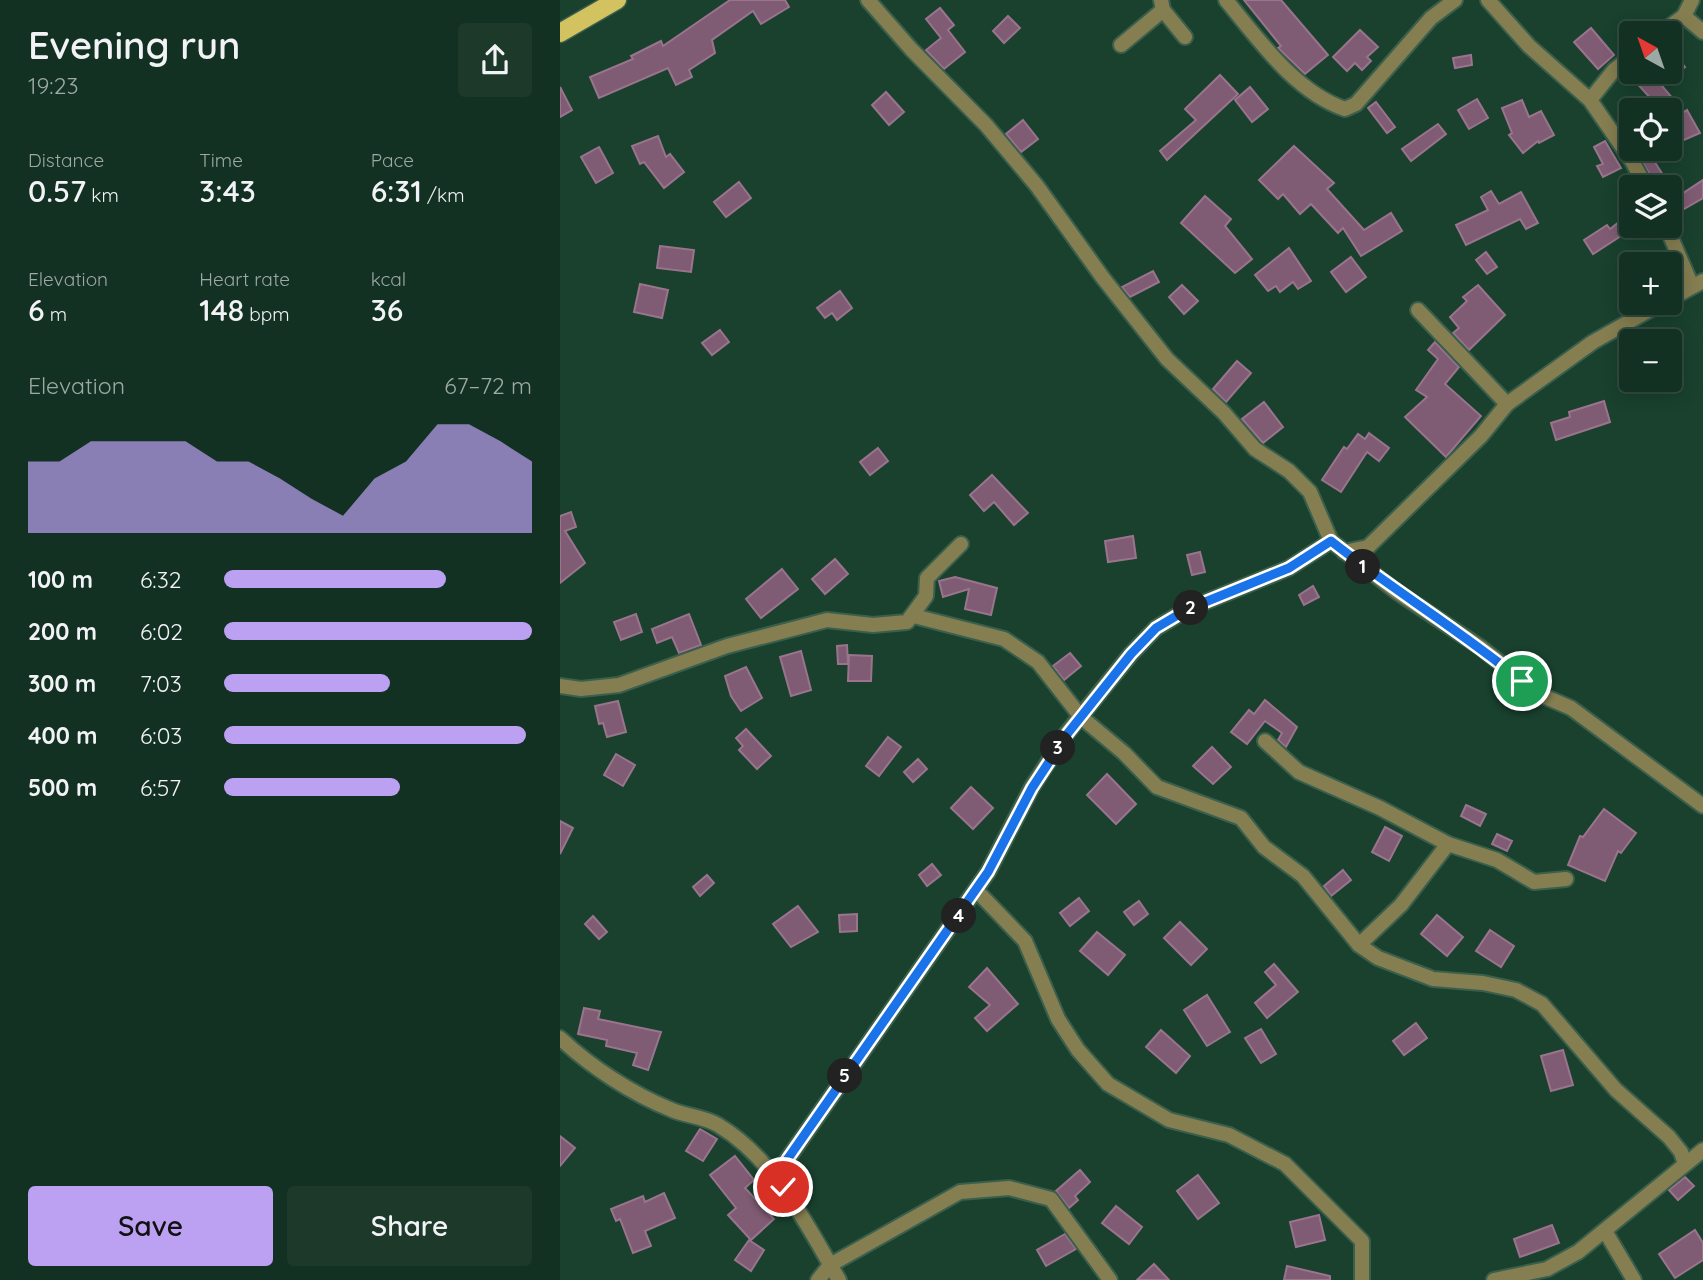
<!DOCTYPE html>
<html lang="en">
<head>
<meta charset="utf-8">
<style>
  :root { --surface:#133122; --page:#1c392a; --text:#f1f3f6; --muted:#9da9a5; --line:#324c40; --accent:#bca0f2 }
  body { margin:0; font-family:Quicksand,sans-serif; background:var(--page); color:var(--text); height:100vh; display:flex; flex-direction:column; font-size:26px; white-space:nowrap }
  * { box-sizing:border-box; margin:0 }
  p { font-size:23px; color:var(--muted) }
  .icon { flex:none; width:38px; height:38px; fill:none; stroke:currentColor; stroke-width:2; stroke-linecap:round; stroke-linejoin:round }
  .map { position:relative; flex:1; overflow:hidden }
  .details { display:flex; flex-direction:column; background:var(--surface); width:560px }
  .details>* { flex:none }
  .needle { width:46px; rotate:320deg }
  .tools { position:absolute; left:1059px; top:21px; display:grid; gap:14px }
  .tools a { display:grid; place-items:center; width:63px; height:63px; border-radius:7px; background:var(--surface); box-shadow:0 4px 18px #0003,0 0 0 2px var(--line); font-size:35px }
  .pin { position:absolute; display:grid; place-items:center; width:60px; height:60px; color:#fff; margin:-30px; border:4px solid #fff; border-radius:50%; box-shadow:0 2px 7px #0007 }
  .km { position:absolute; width:35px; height:35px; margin:-18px; border-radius:50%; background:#222; color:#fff; font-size:19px; line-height:35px; text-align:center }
  .round { display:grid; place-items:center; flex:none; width:74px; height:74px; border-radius:7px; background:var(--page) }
  .head { display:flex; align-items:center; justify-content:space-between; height:119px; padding:0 28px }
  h1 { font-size:38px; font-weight:600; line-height:52px }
  .metrics { display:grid; grid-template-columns:repeat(3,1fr); gap:10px; height:119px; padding:7px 28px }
  .metrics div { display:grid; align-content:center }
  .metrics b { font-size:30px; font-weight:600 }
  .metrics small { font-size:19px; font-weight:400 }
  .metrics p { font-size:19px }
  .chart { height:196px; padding:14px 28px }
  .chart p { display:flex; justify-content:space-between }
  .chart svg { width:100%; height:126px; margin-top:7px; fill:var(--accent); opacity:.7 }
  .button { display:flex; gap:14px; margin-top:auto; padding:14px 28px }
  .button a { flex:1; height:80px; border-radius:7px; background:var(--accent); color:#111; font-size:28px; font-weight:600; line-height:80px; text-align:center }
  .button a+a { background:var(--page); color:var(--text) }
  ul { padding:0 28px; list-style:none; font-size:23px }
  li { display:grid; grid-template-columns:112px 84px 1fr; align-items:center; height:52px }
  li i { height:18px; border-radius:9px; background:var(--accent) }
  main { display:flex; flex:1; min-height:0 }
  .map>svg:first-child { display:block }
  .building { fill:#7f5c73; stroke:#99748c; stroke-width:2 }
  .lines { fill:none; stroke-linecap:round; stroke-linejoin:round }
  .minor-casing { stroke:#3a5f4d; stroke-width:18 }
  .major-casing { stroke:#3a5f4d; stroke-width:21 }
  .minor { stroke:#857e51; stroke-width:14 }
  .major { stroke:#d2c260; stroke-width:18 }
  .route-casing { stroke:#fff; stroke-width:14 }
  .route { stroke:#1a73e8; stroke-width:9 }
</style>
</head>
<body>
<main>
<section class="details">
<div class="head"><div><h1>Evening run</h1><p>19:23</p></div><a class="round"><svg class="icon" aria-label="share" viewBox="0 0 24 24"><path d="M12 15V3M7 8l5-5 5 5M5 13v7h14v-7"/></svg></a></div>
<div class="metrics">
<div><p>Distance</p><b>0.57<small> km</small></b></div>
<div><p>Time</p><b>3:43</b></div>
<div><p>Pace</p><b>6:31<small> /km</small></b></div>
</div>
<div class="metrics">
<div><p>Elevation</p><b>6<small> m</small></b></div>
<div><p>Heart rate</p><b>148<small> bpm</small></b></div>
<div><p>kcal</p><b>36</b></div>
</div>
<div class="chart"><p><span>Elevation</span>67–72 m</p>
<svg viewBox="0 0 160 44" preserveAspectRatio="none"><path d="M0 44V19L10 19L20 12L30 12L40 12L50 12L60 19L70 19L80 25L90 32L100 38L110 25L120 19L130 6L140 6L150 12L160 19V44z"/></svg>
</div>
<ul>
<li><b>100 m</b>6:32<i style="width:72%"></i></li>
<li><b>200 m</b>6:02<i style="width:100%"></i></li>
<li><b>300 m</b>7:03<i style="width:54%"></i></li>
<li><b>400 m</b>6:03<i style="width:98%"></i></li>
<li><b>500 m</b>6:57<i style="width:57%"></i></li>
</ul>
<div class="button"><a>Save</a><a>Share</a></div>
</section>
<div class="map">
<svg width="1143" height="1280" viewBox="0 0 1143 1280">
  <rect width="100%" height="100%" fill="#19412e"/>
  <g class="building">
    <path d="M170,0H225L229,7L201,24L193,11L152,40L155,53L129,70L132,77L116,85L108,68L39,98L30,77L73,59L71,56L101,41L103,46Z"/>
    <path d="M684,0H721L768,55L745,74L718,48L721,46Z"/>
    <path d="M380,8L394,25L388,30L405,52L384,69L366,50L381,38L366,19Z"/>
    <path d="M448,16L460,28L444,43L433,31Z"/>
    <path d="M1031,28L1054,55L1038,69L1014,42Z"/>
    <path d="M800,30L818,47L807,57L811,61L802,70L795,63L787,71L773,57Z"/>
    <path d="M1110,47L1125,67L1102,86L1124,112L1127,110L1140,133L1110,146V110H1101L1075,81L1086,72H1110Z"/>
    <path d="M911,55L912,65L895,68L893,58Z"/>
    <path d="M660,75L678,94L607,160L600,151L636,120L625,109Z"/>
    <path d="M0,87L12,110L0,117Z"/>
    <path d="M690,87L708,109L692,122L675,100Z"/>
    <path d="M326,92L344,112L329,125L312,105Z"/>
    <path d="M917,99L928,118L909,129L898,110Z"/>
    <path d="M962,100L969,117L981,111L994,135L979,143L978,141L963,153L949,135L952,133L942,108Z"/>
    <path d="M816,102L835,127L827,133L808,108Z"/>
    <path d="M463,120L478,139L461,152L446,134Z"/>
    <path d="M878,124L886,134L851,161L842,149Z"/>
    <path d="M98,136L106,157L110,154L124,172L104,188L84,162L80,164L72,146Z"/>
    <path d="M1045,141L1061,168L1043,177L1037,166L1043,164L1034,147Z"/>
    <path d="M734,146L774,183L767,189L804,230L831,213L842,231L801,256L783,228L778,233L751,204L740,214L723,194L718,199L699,180Z"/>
    <path d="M39,147L53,173L36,183L21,157Z"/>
    <path d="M1075,149H1105L1091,156L1117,197L1143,180V198L1110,217V187H1097Z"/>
    <path d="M179,182L191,198L166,217L154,202Z"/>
    <path d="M931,191L939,204L961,192L978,223L966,229L960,219L906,245L896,225L928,210L921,197Z"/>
    <path d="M645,196L671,219L665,226L692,259L675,273L621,223Z"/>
    <path d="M1059,222L1067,232L1033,254L1024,240L1047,225L1050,229Z"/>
    <path d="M100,246L134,250L131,272L97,268Z"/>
    <path d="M729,248L751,281L738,289L733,282L720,292L716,286L708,291L695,275Z"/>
    <path d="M926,252L937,267L927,274L916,260Z"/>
    <path d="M791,257L806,277L786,292L771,272Z"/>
    <path d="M593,271L599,282L570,297L562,287Z"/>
    <path d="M80,284L108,290L102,318L74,312Z"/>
    <path d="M622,285L638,301L624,314L609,297Z"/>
    <path d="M918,285L945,315L909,350L893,333L899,328L890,317L907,301L903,297Z"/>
    <path d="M280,291L292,308L277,320L272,313L265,318L257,308Z"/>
    <path d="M160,330L169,342L152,355L142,343Z"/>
    <path d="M875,342L899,367L885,384L921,416L886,457L845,417L867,397L856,390L878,359L868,350Z"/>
    <path d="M677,361L691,373L666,402L653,389Z"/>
    <path d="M1044,401L1050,422L996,440L991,423L1010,417L1009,412Z"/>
    <path d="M704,402L723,427L703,443L682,419Z"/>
    <path d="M809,433L829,448L819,461L807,452L781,492L762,480L784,447L787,449L798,434L805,439Z"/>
    <path d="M318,448L328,461L310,475L300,462Z"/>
    <path d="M432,475L468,513L454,525L434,502L424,511L410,495Z"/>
    <path d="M11,512L16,527L5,531L25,563L0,583V516Z"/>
    <path d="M573,536L576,558L548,562L545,541Z"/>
    <path d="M640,552L645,572L632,575L627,555Z"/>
    <path d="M275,559L288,574L265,594L252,579Z"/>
    <path d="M222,569L238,589L201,618L186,599Z"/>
    <path d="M395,577L437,588L431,615L405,609L409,589L383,597L379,581Z"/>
    <path d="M753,586L759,597L744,605L739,595Z"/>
    <path d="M76,614L82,632L61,640L54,622Z"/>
    <path d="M129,614L141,645L119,653L112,637L97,643L92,629Z"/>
    <path d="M287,645L288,664H278L277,646Z"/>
    <path d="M241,651L251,690L231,696L220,657Z"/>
    <path d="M510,653L521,666L504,680L493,666Z"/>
    <path d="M289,655L312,656L311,681H288Z"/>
    <path d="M186,667L202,698L181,711L171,696L165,676Z"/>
    <path d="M705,700L737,727L726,747L718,740L722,733L705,721L687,744L671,732L689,710L694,714Z"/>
    <path d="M58,701L66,732L47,737L43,723L39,724L35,706Z"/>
    <path d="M186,729L211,756L197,769L179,750L183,746L176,738Z"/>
    <path d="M328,737L341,747L319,776L306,766Z"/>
    <path d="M652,747L671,767L653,784L633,766Z"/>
    <path d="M56,754L75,765L63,786L44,775Z"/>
    <path d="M358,759L367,769L353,782L344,772Z"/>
    <path d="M547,774L576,804L556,824L527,795Z"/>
    <path d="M411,787L433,808L413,829L391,808Z"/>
    <path d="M906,805L926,814L920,826L901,816Z"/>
    <path d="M1044,809L1076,833L1061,853L1058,851L1045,881L1008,865L1020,836L1023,837Z"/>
    <path d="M0,821L13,828L0,854Z"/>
    <path d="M825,827L842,836L829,861L812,852Z"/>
    <path d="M937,834L952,841L947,851L932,844Z"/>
    <path d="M372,864L381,875L367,886L359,875Z"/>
    <path d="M783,870L791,880L771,896L764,886Z"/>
    <path d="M147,875L154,883L140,896L133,887Z"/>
    <path d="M519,898L529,911L510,926L500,913Z"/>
    <path d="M579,901L588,914L574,925L564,912Z"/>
    <path d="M238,906L258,932L231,947L213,924Z"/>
    <path d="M297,914V931L280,932L279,915Z"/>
    <path d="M877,915L903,937L887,956L861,934Z"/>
    <path d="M33,916L47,932L39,939L25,924Z"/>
    <path d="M620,922L647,949L631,965L604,938Z"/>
    <path d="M930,930L954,946L941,967L916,951Z"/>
    <path d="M537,932L565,955L548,975L520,951Z"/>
    <path d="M714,964L738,992L707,1018L695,1003L716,985L705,972Z"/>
    <path d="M427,968L458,1004L427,1031L415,1018L430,1005L409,987Z"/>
    <path d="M647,995L670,1032L647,1046L624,1010Z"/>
    <path d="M24,1008L40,1011L38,1019L101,1032L88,1070L73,1065L77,1053L46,1046L47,1040L18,1034Z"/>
    <path d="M856,1023L867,1038L844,1055L833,1041Z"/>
    <path d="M701,1029L716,1054L701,1063L685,1038Z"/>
    <path d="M601,1030L630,1056L616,1073L586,1047Z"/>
    <path d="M1003,1050L1013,1085L991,1091L981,1056Z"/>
    <path d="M140,1129L157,1139L143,1161L126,1151Z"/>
    <path d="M0,1136L15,1148L0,1166Z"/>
    <path d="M175,1156L194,1180L185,1188L214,1219L191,1240L168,1215L176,1208L150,1175Z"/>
    <path d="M520,1170L530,1182L515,1196L518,1200L509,1208L496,1191Z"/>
    <path d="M638,1175L659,1203L638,1219L617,1191Z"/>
    <path d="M1125,1177L1134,1186L1118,1200L1109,1190Z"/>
    <path d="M104,1193L115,1218L85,1231L91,1246L73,1253L60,1219L56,1221L51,1209L83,1196L85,1202Z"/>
    <path d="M556,1206L582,1227L569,1244L542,1223Z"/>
    <path d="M759,1215L765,1240L736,1247L730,1222Z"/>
    <path d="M992,1225L999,1243L960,1257L954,1239Z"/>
    <path d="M1135,1230L1143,1243V1260L1115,1278L1099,1254Z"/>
    <path d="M505,1234L516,1249L486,1266L477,1250Z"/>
    <path d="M189,1240L204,1250L191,1271L175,1260Z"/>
    <path d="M594,1264L609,1280H577Z"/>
    <path d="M727,1266L770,1276V1280H724Z"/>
  </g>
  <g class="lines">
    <g class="minor-casing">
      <g id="minor">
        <path d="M308,0L351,49L426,125L477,186L543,278L607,359L664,413L695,449L729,471L750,492L771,541L837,592L920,647L981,695L1011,708L1143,806"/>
        <path d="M601,0L603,10L625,37"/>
        <path d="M666,0C699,40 735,92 785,109L796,104L871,18L895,0"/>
        <path d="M928,0L969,46L1030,100L1072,161L1086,187"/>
        <path d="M1124,16L1143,32"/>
        <path d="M1101,33L1124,16L1132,0"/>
        <path d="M561,45L603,10"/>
        <path d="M1030,100L1054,70L1071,57"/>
        <path d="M1106,226L1132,286"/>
        <path d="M1110,299L1143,281"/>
        <path d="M858,310L947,404"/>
        <path d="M784,552L808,547L921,436L947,404L1033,342L1102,303"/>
        <path d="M354,616L444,639L478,662L521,717L564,753L597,787L681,818L704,847L743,876L799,945L818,958L873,979L923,983L956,990L982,1004L1056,1090L1109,1137L1121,1152L1125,1164"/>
        <path d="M0,686L21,689L59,685L167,646L267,620L313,625L347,622L366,596L367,578L401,544"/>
        <path d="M705,741L739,772L820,808L888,844L937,860L974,882L1006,879"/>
        <path d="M416,890L465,941L498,1019L518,1050L548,1084L609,1120L669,1135L725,1164L802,1241V1280"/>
        <path d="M799,945L841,905L888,844"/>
        <path d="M0,1038C31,1067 72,1094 112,1110C126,1116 145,1117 158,1125C215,1159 247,1225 279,1280"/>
        <path d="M211,1174L222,1167L428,872L472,787L507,733L571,654L596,628L628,609L729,568L771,541"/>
        <path d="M1045,1231L1074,1280"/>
        <path d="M258,1280L270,1265L400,1192L449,1188L491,1199L550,1280"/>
        <path d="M934,1280L987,1269L1018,1252L1143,1150"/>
      </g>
    </g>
    <g class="major-casing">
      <path id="major" d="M0,33L57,0"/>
    </g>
    <use href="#minor" class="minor"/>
    <use href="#major" class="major"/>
  </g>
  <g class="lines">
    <g class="route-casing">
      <path id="route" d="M223,1187L222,1167L428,872L472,788L508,733L571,654L596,628L628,609L729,568L771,541C833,590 901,631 962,681"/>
    </g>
    <use href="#route" class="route"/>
  </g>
</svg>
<div class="tools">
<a><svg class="needle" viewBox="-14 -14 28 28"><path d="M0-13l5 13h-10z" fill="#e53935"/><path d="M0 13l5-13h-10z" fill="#9da9a5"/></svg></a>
<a><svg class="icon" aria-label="locate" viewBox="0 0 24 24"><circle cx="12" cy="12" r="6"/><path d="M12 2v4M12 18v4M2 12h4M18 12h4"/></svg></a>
<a><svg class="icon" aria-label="layers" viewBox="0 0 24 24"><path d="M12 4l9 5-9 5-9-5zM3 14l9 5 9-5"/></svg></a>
<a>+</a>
<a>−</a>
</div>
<div class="pin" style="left:962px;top:681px;background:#1e9e55"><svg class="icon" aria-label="arrive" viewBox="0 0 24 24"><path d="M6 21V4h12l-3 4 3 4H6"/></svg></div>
<div class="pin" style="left:223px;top:1187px;background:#d93025"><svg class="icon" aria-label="check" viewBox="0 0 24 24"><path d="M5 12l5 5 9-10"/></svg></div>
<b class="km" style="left:803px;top:567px">1</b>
<b class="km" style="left:631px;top:608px">2</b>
<b class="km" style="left:498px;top:748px">3</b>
<b class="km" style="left:399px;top:916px">4</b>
<b class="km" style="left:285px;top:1076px">5</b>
</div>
</main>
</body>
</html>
